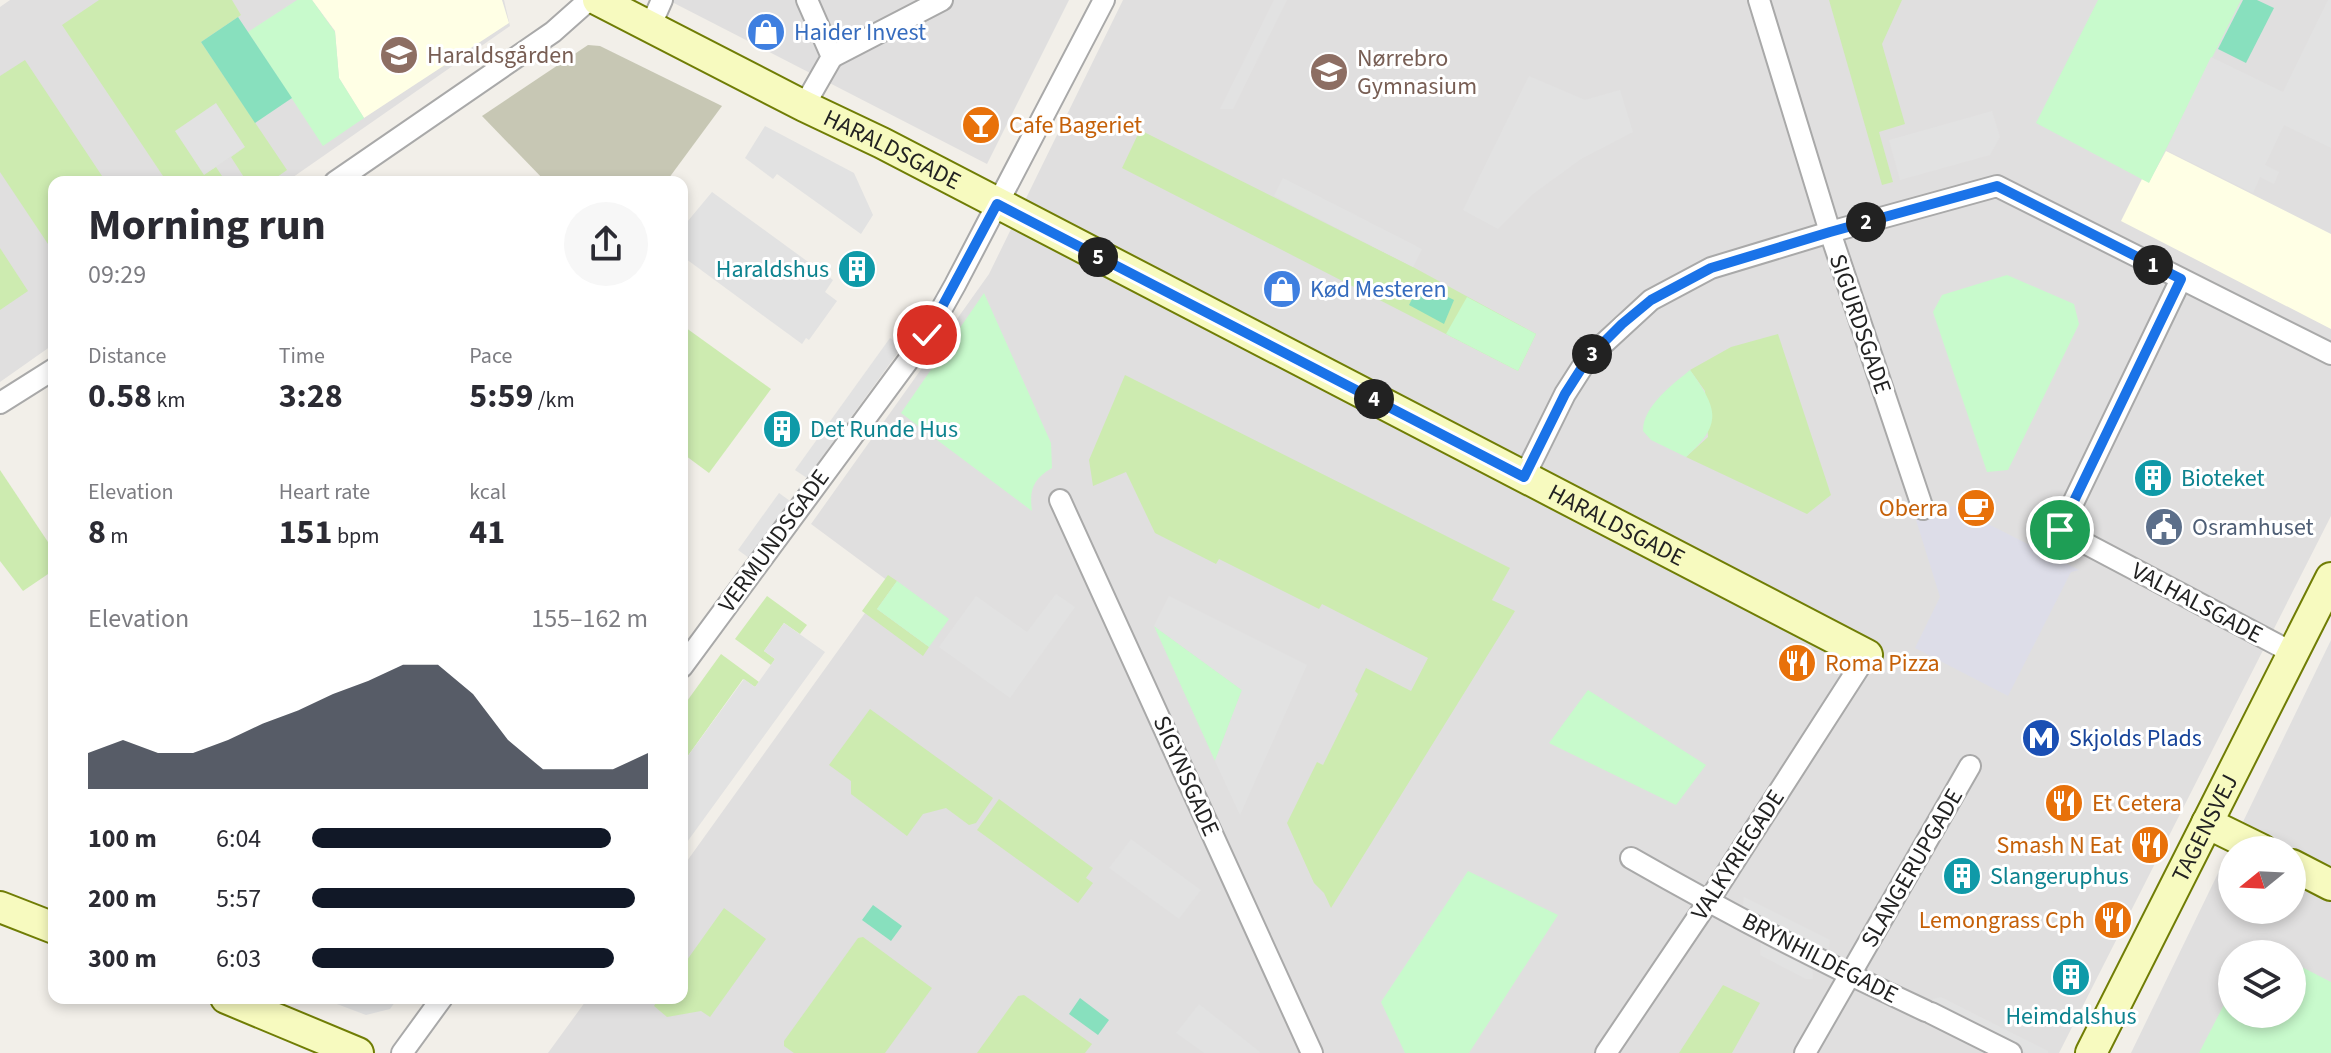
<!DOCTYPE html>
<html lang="en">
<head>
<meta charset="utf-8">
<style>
  :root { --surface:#fff; --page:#f7f7f7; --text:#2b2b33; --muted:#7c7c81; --accent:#111827 }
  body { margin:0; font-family:"Source Sans 3",sans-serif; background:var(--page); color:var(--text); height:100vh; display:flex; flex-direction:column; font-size:30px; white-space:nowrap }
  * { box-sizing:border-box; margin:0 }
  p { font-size:26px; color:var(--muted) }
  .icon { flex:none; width:44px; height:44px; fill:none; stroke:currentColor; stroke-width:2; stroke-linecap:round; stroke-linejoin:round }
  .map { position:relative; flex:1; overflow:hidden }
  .panel { position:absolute; left:48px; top:176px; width:640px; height:828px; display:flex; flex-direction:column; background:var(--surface); border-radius:16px; box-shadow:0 4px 12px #0003 }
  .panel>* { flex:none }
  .needle { width:52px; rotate:252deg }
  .controls { position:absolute; left:2218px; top:836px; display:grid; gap:16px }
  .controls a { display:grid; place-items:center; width:88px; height:88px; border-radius:50%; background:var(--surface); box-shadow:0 4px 12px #0003; font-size:40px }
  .pin { position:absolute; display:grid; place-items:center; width:68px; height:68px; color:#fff; margin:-34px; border:4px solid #fff; border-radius:50%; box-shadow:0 2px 8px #0007 }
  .km { position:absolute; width:40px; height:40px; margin:-20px; border-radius:50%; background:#222; color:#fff; font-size:22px; line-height:40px; text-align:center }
  .round { display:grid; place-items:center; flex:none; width:84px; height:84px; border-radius:42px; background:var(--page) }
  .summary { display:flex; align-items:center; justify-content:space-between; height:136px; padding:0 40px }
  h1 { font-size:44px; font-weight:700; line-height:60px }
  .figures { display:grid; grid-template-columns:repeat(3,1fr); gap:12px; height:136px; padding:8px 40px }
  .figures div { display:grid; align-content:center }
  .figures b { font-size:34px; font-weight:700 }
  .figures small { font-size:22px; font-weight:400 }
  .figures p { font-size:22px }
  .chart { height:224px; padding:16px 40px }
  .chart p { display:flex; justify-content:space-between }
  .chart svg { width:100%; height:144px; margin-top:8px; fill:var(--accent); opacity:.7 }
  ul { padding:0 40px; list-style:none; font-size:26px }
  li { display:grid; grid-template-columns:128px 96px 1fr; align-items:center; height:60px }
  li i { height:20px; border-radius:10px; background:var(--accent) }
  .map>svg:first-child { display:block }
  .residential { fill:#e0dfdf; fill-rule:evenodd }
  .education { fill:#ffffe5 }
  .construction { fill:#c7c7b4 }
  .grass { fill:#cdebb0 }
  .park { fill:#c8facc }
  .pitch { fill:#88e0be }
  .parking { fill:#e2e2e2 }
  .plaza { fill:#dddde8 }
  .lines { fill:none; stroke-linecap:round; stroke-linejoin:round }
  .street-casing { stroke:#a9a9a9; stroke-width:24 }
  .secondary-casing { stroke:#707d05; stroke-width:34 }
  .street { stroke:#fff; stroke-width:20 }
  .secondary { stroke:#f7fabf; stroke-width:30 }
  .route-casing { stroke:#fff; stroke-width:16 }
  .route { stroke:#1a73e8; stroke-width:10 }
  .labels { text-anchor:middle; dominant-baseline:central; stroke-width:6; stroke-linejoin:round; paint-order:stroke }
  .shop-label { font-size:24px; fill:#366cbe; stroke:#fff; text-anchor:start }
  .education-label { font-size:24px; fill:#785e54; stroke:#fff; text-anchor:start }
  .food-label { font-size:24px; fill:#c56008; stroke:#fff; text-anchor:start }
  .street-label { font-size:24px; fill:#222; stroke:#fff }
  .culture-label { font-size:24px; fill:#0d838f; stroke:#fff; text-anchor:start }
  .service-label { font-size:24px; fill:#4e5e75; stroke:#fff; text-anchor:start }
  .transit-label { font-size:24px; fill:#164399; stroke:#fff; text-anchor:start }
</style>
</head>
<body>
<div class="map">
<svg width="2331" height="1053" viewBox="0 0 2331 1053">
  <rect width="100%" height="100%" fill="#f2efe9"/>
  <g class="residential">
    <path d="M10,0H504L510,26L286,182H54V344L0,382V7Z"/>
    <path d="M668,0H1069L987,164Z"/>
    <path d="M1123,0H2331V516L2059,1053H548L588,998H682V868L888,581L811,524L989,274Z"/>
    <path d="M2331,640V1053H2131ZM2232,850H2292V910H2232ZM2232,954H2292V1014H2232Z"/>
  </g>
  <g class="education">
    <path d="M312,0H502L509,23L364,118L339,78L335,31Z"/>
    <path d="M2166,151L2331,234V329L2121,221L2142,179L2149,182Z"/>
  </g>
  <path class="construction" d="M588,45L600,46L722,106L666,182H546L482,116Z"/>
  <g class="grass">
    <path d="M99,0H232L241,15L201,42L287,170L270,182H247L231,157L245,147L204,174L216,167L226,182H167L62,25Z"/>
    <path d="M1829,0H1902L1882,44L1905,124L1879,132L1893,182L1882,185Z"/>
    <path d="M25,60L106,182H54V253L0,172V76Z"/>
    <path d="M1140,130L1413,267L1536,334L1518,371L1122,168Z"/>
    <path d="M0,248L28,291L0,310Z"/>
    <path d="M682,325L771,389L709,473L682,453Z"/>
    <path d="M1778,334L1831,495L1807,514L1686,457L1708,437L1705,391L1690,370L1731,347Z"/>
    <path d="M1125,375L1510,568L1492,600L1515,611L1331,908L1324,893L1314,883L1287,823L1317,762L1323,765L1358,694L1355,691L1366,668L1411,691L1428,658L1322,604L1319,609L1219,559L1216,564L1155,533L1126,472L1093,486L1089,460Z"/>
    <path d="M0,470L54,551V570L23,591L0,561Z"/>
    <path d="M888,575L897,581L877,609L929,647L923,656L862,611Z"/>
    <path d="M767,596L807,625L800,634L784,623L764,651L775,659L771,665L735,639Z"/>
    <path d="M721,654L759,682L755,687L743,679L682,764V708Z"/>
    <path d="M870,709L993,798L976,823L969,825L946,808L923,814L907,836L851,794V781L829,765Z"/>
    <path d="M999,799L1093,868L1086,878L1093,883L1078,903L977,830Z"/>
    <path d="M724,908L766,939L710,1017L701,1011L667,1017L654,1006L659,998H682V967Z"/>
    <path d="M863,937L932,988L885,1053H794L784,1046V1041L858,938Z"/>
    <path d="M1723,985L1760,1003L1732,1053H1679Z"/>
    <path d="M1024,995L1092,1044L1085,1053H977L1018,996Z"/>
  </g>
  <g class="park">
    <path d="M297,0H312L335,32L339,78L364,118L323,146L248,32Z"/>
    <path d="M2098,0H2241L2149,183L2036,123Z"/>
    <path d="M2007,275L2074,304L2079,324L2008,470L1987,472L1933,312L1942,295Z"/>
    <path d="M984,293L1051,443L1052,468C1033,479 1029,490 1032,511L901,413Z"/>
    <path d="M1467,297L1536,334L1518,371L1446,334Z"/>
    <path d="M1690,370C1718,409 1723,424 1686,457L1651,440L1643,431C1643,406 1672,385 1690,370Z"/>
    <path d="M897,581L949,619L929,647L877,609Z"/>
    <path d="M1154,626L1242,690L1215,761Z"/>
    <path d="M1588,690L1706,765L1676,805L1549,743Z"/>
    <path d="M1468,871L1558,915L1469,1053H1405L1381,1002Z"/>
    <path d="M2292,962L2331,982V1053H2199L2232,989V1014H2292Z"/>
  </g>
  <g class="pitch">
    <path d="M2243,0H2257L2274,8L2246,63L2218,49Z"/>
    <path d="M238,17L292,98L255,123L201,42Z"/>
    <path d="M1420,283L1454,300L1444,324L1409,305Z"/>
    <path d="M873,905L902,926L891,941L862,920Z"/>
    <path d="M1080,998L1109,1020L1098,1035L1069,1014Z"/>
  </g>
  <g class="parking">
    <path d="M1274,0H1287L1233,109H1220Z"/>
    <path d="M2328,0H2331V148L2284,125L2265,165L2279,172L2274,184L2260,177L2253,193L2166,150L2211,57L2283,92Z"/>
    <path d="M1529,76L1585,100L1620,90L1633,132L1581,159L1533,194L1498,229L1463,210Z"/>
    <path d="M216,103L245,147L204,175L175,131Z"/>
    <path d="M1992,111L2000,137L1990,155L1900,180L1889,140Z"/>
    <path d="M765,126L854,173L873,215L861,234L777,174L773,179L745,158Z"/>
    <path d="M1283,178L1422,249L1413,267L1274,196Z"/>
    <path d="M712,192L833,280L825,292L837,301L809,340L806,338L802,344L682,256V228Z"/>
    <path d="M890,338L902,347L807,478L795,470Z"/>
    <path d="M779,493L790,501L749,558L738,550Z"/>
    <path d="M1056,594L1075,607L1010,698L939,647L976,596L1027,632Z"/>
    <path d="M1169,596L1307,665L1240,815L1215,761L1242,690L1154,626Z"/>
    <path d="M784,623L825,652L682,849V764L744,679L755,687L775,659L764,651Z"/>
    <path d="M1131,839L1201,890L1179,919L1109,868Z"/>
    <path d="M1744,897L1830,940L1828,956L1742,912Z"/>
    <path d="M1761,941H1767L1812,964L1813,979H1806L1760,955Z"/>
    <path d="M1941,997L2048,1051V1053H2026L1943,1011H1934L1933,999Z"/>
    <path d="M321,998H398L390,1009L366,1015Z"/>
    <path d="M1199,1004L1259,1051L1260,1053H1204L1176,1033Z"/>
  </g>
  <path class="plaza" d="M1953,506L2079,570L2071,572L2008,696L1915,648L1940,597L1916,520Z"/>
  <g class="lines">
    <g class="street-casing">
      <g id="street">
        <path d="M1759,0L1830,232L1923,509"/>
        <path d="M650,27L662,0"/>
        <path d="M832,57L942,0"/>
        <path d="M804,106L832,57L807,0"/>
        <path d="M335,182L553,32L589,0"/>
        <path d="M2181,279L2060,530L2293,653"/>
        <path d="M0,403L54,369"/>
        <path d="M1524,477L1565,394L1588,358L1651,300L1711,268L1830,232L1997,186L2331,354"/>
        <path d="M1060,500L1312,1053"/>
        <path d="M682,667L927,335L955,285L1104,0"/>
        <path d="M1631,858C1727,913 1825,964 1926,1011"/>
        <path d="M1931,1013L2011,1053"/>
        <path d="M402,1053L442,998"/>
        <path d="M1606,1053L1708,902L1867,655"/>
        <path d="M1805,1053L1970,766"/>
      </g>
    </g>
    <g class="secondary-casing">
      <g id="secondary">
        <path id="s1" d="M598,0L804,106L882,143L1867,655"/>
        <path d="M2207,823L2262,850"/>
        <path d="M2292,865L2331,885"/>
        <path d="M0,907L54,928"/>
        <path d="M226,998L358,1053"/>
        <path id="s2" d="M2091,1053L2331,578"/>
      </g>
    </g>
    <use href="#street" class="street"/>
    <use href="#secondary" class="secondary"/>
  </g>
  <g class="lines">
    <g class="route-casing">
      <path id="route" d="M927,335L997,204L1524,477L1565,394L1588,358L1622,324L1651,300L1711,268L1830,232L1997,186L2181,279L2060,530"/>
    </g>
    <use href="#route" class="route"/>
  </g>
  <defs>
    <g id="shop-disc" transform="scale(2)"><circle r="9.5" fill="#3f7fe0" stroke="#fff"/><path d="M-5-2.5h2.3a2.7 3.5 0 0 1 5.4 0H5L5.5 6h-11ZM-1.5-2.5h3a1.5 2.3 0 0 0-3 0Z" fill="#fff"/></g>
    <g id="school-disc" transform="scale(2)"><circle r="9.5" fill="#8d6e63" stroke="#fff"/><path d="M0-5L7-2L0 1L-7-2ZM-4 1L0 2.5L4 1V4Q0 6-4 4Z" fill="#fff"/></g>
    <g id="university-disc" transform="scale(2)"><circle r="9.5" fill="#8d6e63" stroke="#fff"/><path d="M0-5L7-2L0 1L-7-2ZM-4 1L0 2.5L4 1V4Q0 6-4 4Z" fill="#fff"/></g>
    <g id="bar-disc" transform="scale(2)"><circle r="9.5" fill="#e8710a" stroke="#fff"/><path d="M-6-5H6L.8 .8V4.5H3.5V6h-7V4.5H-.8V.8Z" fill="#fff"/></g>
    <g id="building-disc" transform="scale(2)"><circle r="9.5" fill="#0f9aa8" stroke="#fff"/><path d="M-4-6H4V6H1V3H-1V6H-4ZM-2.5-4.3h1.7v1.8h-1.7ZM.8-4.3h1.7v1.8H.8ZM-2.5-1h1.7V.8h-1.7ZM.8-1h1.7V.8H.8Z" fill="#fff"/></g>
    <g id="cafe-disc" transform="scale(2)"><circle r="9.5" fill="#e8710a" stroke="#fff"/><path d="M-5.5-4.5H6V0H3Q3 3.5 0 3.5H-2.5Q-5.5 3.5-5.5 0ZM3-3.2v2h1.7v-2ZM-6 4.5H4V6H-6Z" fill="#fff"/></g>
    <g id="civic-disc" transform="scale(2)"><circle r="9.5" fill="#5c6f8a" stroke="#fff"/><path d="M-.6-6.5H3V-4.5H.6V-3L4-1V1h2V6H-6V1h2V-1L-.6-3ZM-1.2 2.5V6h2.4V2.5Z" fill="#fff"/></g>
    <g id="restaurant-disc" transform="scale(2)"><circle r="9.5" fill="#e8710a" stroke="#fff"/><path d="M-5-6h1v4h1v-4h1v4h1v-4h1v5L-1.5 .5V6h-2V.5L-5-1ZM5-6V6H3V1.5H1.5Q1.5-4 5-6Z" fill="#fff"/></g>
    <g id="metro-disc" transform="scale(2)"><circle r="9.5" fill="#1a4fb4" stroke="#fff"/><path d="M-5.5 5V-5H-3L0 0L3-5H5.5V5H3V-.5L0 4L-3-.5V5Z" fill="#fff"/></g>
  </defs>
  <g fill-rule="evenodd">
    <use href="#shop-disc" x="766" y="32"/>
    <use href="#school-disc" x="399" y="55"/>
    <use href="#university-disc" x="1329" y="72"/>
    <use href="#bar-disc" x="981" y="125"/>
    <use href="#building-disc" x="857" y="269"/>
    <use href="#shop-disc" x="1282" y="289"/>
    <use href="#building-disc" x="782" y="429"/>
    <use href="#building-disc" x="2153" y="478"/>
    <use href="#cafe-disc" x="1976" y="508"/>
    <use href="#civic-disc" x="2164" y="527"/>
    <use href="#restaurant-disc" x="1797" y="663"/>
    <use href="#metro-disc" x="2041" y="738"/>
    <use href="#restaurant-disc" x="2064" y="803"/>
    <use href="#restaurant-disc" x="2150" y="845"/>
    <use href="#building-disc" x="1962" y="876"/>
    <use href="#restaurant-disc" x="2113" y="920"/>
    <use href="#building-disc" x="2071" y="977"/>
  </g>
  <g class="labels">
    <g class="shop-label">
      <text x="794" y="32">Haider Invest</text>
      <text x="1310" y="289">Kød Mesteren</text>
    </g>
    <g class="education-label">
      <text x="427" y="55">Haraldsgården</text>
      <text x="1357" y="58">Nørrebro<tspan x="1357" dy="28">Gymnasium</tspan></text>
    </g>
    <g class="food-label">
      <text x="1009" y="125">Cafe Bageriet</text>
      <text x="1948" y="508" text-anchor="end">Oberra</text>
      <text x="1825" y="663">Roma Pizza</text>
      <text x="2092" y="803">Et Cetera</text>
      <text x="2122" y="845" text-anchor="end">Smash N Eat</text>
      <text x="2085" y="920" text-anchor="end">Lemongrass Cph</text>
    </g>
    <g class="street-label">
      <text stroke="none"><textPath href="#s1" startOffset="330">HARALDSGADE</textPath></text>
      <text transform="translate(1860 324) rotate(71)">SIGURDSGADE</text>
      <text stroke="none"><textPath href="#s1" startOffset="1146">HARALDSGADE</textPath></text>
      <text transform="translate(774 541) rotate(-54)">VERMUNDSGADE</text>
      <text transform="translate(2197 603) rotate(28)">VALHALSGADE</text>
      <text transform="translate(1186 776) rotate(66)">SIGYNSGADE</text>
      <text stroke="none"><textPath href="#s2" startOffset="252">TAGENSVEJ</textPath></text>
      <text transform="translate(1738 855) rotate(-57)">VALKYRIEGADE</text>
      <text transform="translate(1912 868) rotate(-60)">SLANGERUPGADE</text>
      <text transform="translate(1820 958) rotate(27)">BRYNHILDEGADE</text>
    </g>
    <g class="culture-label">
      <text x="829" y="269" text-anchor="end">Haraldshus</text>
      <text x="810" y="429">Det Runde Hus</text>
      <text x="2181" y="478">Bioteket</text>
      <text x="1990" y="876">Slangeruphus</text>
      <text x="2071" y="1016" text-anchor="middle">Heimdalshus</text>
    </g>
    <g class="service-label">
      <text x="2192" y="527">Osramhuset</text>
    </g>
    <g class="transit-label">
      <text x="2069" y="738">Skjolds Plads</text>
    </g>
  </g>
</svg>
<div class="controls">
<a><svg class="needle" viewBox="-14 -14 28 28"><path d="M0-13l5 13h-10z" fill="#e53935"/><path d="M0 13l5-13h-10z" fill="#7c7c81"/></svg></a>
<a><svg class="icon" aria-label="layers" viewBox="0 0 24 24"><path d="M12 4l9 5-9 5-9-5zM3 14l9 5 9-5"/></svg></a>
</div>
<div class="pin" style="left:2060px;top:530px;background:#1e9e55"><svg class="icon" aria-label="arrive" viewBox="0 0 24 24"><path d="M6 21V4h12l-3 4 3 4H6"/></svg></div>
<div class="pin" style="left:927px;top:335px;background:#d93025"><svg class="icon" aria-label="check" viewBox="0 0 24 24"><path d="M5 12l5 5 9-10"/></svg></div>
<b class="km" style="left:2153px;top:265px">1</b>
<b class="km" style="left:1866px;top:222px">2</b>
<b class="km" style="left:1592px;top:354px">3</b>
<b class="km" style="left:1374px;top:399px">4</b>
<b class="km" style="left:1098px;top:257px">5</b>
<section class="panel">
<div class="summary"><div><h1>Morning run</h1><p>09:29</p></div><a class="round"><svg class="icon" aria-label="share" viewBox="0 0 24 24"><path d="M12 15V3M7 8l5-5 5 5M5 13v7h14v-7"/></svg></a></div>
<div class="figures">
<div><p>Distance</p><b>0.58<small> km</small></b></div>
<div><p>Time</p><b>3:28</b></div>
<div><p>Pace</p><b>5:59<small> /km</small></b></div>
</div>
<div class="figures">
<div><p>Elevation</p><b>8<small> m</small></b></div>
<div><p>Heart rate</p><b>151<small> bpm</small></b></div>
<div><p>kcal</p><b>41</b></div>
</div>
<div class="chart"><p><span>Elevation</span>155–162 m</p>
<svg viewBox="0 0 160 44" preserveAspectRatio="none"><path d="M0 44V33L10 29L20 33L30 33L40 29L50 24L60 20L70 15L80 11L90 6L100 6L110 15L120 29L130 38L140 38L150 38L160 33V44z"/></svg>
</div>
<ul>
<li><b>100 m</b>6:04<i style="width:89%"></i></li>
<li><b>200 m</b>5:57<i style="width:96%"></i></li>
<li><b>300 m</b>6:03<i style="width:90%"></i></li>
</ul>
</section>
</div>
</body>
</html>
